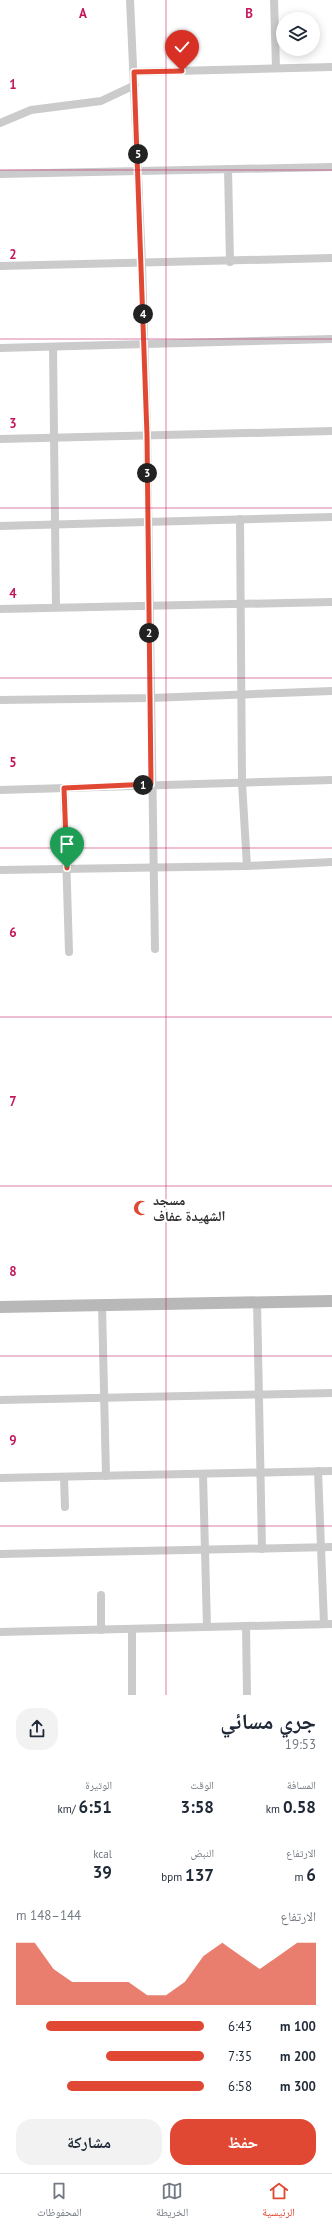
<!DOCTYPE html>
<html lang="ar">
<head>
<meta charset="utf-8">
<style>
  :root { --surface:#fff; --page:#f2f2f3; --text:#1f2937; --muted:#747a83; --line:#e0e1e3; --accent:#e14833 }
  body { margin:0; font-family:"PT Sans","Noto Naskh Arabic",sans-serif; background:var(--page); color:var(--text); direction:rtl; height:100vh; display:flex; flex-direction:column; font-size:15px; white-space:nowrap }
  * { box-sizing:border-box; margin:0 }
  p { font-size:13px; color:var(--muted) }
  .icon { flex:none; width:22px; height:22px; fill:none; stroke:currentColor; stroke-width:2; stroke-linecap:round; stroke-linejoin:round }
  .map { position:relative; height:1695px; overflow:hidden; direction:ltr }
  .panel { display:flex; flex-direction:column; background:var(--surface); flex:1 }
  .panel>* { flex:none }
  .buttons { position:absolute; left:276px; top:12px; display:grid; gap:8px }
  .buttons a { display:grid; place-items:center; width:44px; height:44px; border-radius:50%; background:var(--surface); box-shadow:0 2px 10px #0003; font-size:20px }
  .pin { position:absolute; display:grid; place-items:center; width:34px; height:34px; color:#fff; margin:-41px -17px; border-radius:50% 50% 50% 0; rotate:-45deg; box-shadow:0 0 4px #0007 }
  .pin .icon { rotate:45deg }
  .km { position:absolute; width:20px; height:20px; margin:-10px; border-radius:50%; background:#222; color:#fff; font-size:11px; line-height:20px; text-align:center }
  .round { display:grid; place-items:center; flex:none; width:42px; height:42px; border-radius:16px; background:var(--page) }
  .summary { display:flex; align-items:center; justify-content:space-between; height:68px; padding:0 16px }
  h1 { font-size:22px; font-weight:700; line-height:30px }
  .metrics { display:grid; grid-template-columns:repeat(3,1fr); gap:6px; height:68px; padding:4px 16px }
  .metrics div { display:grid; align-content:center }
  .metrics b { font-size:17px; font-weight:700 }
  .metrics small { font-size:11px; font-weight:400 }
  .metrics p { font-size:11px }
  .chart { height:112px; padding:8px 16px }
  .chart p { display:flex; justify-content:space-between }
  .chart svg { width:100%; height:72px; margin-top:4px; fill:var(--accent); opacity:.7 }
  .cta { display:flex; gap:8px; margin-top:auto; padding:8px 16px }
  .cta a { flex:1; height:46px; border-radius:16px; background:var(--accent); color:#fff; font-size:16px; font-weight:700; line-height:46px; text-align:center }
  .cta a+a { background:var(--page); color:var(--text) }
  ul { padding:0 16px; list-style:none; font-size:13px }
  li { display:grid; grid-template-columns:64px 48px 1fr; align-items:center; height:30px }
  li i { height:10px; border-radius:5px; background:var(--accent) }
  .menu { display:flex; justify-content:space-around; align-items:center; height:56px; border-top:1px solid var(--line); background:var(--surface); font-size:11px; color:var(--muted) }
  .menu a { display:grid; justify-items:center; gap:2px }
  .menu .active { color:var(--accent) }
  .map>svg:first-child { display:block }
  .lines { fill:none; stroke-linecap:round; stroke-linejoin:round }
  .minor { stroke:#cbcbcb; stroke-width:8 }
  .secondary { stroke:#b8b8b8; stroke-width:12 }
  .route-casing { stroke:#fff; stroke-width:8 }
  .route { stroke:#e14833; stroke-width:5 }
  .grid { fill:none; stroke:#c2185b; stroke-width:1; stroke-opacity:0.55 }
  .labels { text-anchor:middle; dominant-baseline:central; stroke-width:4; stroke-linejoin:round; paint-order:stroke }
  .poi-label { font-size:14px; font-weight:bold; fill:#2e2e2e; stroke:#fff; text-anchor:start }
  .grid-label { font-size:13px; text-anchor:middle; font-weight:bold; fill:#c2185b; stroke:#fff; stroke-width:4; stroke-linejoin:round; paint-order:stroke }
</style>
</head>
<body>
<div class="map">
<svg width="332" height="1695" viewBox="0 0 332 1695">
  <rect width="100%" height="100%" fill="#fff"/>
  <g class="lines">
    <g class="minor">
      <path d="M130,0L142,263L147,435L155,949"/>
      <path d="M274,0L276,68"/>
      <path d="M134,72L332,67"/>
      <path d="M0,123L31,110L101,101L135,85"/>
      <path d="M228,169L230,262"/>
      <path d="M0,174L332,167"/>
      <path d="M0,266L332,258"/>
      <path d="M53,347L56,607"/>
      <path d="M0,348L332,339"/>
      <path d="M0,439L332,431"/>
      <path d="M240,519L242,783L247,866"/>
      <path d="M0,526L332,517"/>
      <path d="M0,609L332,602"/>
      <path d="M0,700L151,698L332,691"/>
      <path d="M64,788L69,952"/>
      <path d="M0,790L332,780"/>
      <path d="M0,870L247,866L332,862"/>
      <path d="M257,1301L262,1549"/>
      <path d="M102,1305L106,1476"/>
      <path d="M0,1400L332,1393"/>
      <path d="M318,1471L324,1624"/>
      <path d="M203,1474L207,1627"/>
      <path d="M64,1477L65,1507"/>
      <path d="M0,1478L332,1471"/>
      <path d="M0,1554L332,1547"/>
      <path d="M101,1595V1630"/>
      <path d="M246,1626L247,1695"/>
      <path d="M132,1629V1695"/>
      <path d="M0,1632L332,1624"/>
    </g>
    <path class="secondary" d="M0,1307L332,1301"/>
  </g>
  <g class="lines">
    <g class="route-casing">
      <path id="route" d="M67,868L64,788L151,784L147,435L134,72L182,71"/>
    </g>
    <use href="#route" class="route"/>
  </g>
  <path class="grid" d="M166,0V1695M0,170H332M0,339H332M0,508H332M0,678H332M0,848H332M0,1017H332M0,1186H332M0,1356H332M0,1526H332"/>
  <defs>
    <g id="mosque-bare" transform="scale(1.2)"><path d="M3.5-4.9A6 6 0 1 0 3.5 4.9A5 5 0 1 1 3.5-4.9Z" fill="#e14833" stroke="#fff" stroke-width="2.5" paint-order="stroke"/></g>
  </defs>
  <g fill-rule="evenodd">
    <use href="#mosque-bare" x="141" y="1208"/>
  </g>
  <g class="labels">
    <g class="poi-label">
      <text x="153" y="1200">مسجد<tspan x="153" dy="16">الشهيدة عفاف</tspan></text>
    </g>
  </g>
  <g class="grid-label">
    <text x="83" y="18">A</text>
    <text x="249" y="18">B</text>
    <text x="13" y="89">1</text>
    <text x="13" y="259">2</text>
    <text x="13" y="428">3</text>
    <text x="13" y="598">4</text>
    <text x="13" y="767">5</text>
    <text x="13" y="937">6</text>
    <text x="13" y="1106">7</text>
    <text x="13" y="1276">8</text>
    <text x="13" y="1445">9</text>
  </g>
</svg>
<div class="buttons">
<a><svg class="icon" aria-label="layers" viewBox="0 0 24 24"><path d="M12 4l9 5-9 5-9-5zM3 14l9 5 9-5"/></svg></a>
</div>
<div class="pin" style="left:67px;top:868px;background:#1e9e55"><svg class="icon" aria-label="arrive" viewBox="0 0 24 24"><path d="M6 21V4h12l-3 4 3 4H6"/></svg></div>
<div class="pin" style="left:182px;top:71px;background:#d93025"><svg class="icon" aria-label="check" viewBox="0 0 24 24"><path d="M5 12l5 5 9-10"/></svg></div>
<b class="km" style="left:143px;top:785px">1</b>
<b class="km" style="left:149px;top:633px">2</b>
<b class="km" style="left:147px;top:473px">3</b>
<b class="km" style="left:143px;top:314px">4</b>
<b class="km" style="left:138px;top:154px">5</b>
</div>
<section class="panel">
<div class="summary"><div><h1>جري مسائي</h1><p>19:53</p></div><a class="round"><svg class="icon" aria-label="share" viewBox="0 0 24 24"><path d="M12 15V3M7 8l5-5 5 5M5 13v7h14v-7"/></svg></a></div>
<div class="metrics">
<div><p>المسافة</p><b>0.58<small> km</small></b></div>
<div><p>الوقت</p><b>3:58</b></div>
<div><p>الوتيرة</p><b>6:51<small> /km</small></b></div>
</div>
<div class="metrics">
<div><p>الارتفاع</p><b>6<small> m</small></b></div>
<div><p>النبض</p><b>137<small> bpm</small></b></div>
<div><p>kcal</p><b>39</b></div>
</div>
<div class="chart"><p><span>الارتفاع</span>144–148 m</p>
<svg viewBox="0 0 160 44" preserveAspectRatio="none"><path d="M0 44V6L10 6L20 22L30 30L40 30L50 30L60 30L70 38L80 38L90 30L100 14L110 6L120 14L130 22L140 14L150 6L160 6V44z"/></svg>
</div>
<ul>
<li><b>100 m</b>6:43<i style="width:84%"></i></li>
<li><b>200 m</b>7:35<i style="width:52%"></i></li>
<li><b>300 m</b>6:58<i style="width:73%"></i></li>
</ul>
<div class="cta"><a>حفظ</a><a>مشاركة</a></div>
</section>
<nav class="menu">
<a class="active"><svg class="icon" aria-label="home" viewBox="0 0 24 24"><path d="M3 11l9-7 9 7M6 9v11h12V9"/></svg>الرئيسية</a>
<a><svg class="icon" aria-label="map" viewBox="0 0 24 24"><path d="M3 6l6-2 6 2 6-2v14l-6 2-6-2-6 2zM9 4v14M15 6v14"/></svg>الخريطة</a>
<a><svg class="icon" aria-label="saved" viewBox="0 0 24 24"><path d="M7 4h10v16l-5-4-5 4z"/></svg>المحفوظات</a>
</nav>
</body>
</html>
